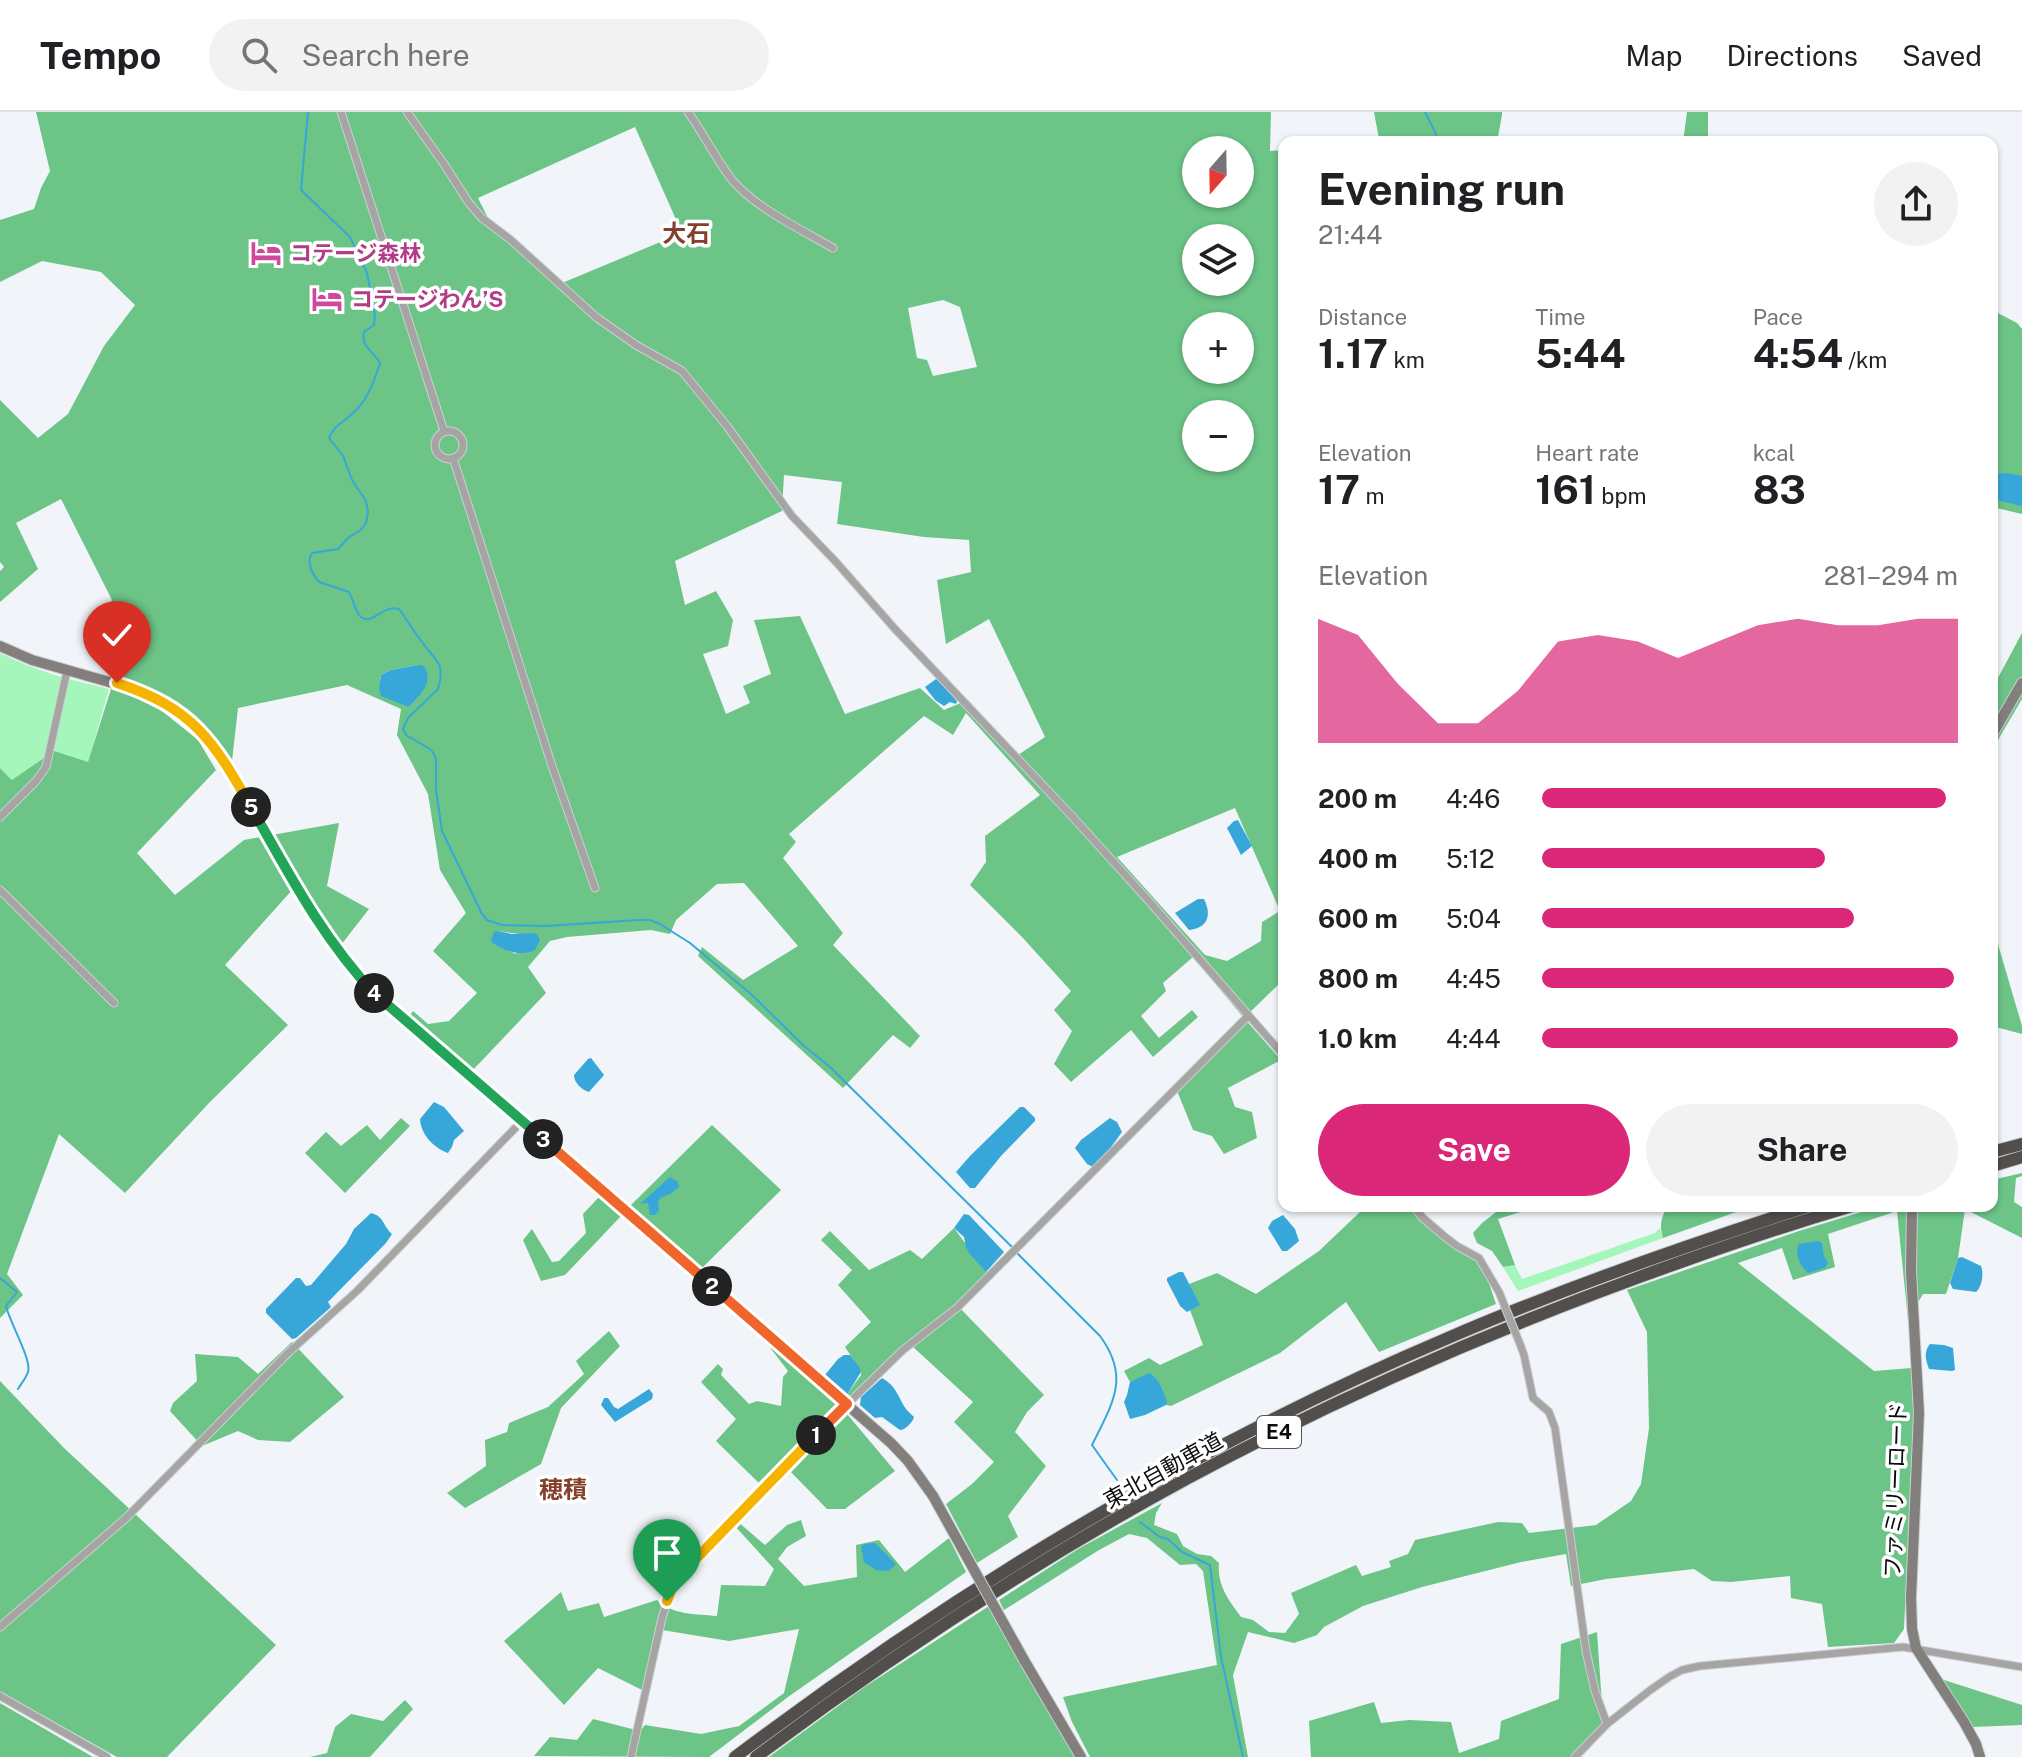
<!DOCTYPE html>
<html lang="en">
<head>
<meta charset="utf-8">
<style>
  :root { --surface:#fff; --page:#f2f2f2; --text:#202124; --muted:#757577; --line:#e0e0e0; --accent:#db2777 }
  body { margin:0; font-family:"Public Sans","Noto Sans JP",sans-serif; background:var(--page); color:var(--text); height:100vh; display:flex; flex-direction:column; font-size:30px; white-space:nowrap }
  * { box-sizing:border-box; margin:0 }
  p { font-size:26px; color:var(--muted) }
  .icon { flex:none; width:44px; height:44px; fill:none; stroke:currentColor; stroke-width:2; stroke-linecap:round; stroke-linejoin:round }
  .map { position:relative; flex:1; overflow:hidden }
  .sheet { position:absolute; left:1278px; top:24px; width:720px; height:1076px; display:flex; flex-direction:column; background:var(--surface); border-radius:16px; box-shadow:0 2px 6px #0004 }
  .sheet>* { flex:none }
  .needle { width:52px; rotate:200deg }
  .buttons { position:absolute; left:1182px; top:24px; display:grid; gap:16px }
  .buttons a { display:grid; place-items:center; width:72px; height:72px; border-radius:50%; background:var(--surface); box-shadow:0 2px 6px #0004; font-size:40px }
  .pin { position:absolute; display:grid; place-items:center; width:68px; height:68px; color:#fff; margin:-82px -34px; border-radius:50% 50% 50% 0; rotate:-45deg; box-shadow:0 0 8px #0007 }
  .pin .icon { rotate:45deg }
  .km { position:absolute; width:40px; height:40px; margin:-20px; border-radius:50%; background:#222; color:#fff; font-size:22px; line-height:40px; text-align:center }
  .round { display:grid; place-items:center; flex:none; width:84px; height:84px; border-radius:42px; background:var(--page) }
  .overview { display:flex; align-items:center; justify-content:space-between; height:136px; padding:0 40px }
  h1 { font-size:44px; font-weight:700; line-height:60px }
  .stats { display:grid; grid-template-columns:repeat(3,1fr); gap:12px; height:136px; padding:8px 40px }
  .stats div { display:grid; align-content:center }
  .stats b { font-size:40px; font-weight:700 }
  .stats small { font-size:22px; font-weight:400 }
  .stats p { font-size:22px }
  .chart { height:224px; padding:16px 40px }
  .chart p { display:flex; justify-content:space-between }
  .chart svg { width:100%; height:144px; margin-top:8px; fill:var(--accent); opacity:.7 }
  .action { display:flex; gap:16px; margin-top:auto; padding:16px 40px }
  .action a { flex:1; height:92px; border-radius:48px; background:var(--accent); color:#fff; font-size:32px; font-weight:700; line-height:92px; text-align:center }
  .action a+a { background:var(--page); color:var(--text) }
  ul { padding:0 40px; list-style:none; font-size:26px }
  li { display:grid; grid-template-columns:128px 96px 1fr; align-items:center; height:60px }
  li i { height:20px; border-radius:10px; background:var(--accent) }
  header { display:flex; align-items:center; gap:48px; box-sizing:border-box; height:112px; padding:0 40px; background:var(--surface); border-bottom:2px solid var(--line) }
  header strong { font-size:38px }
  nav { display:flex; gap:44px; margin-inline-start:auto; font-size:28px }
  .search { width:560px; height:72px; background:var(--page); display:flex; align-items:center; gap:20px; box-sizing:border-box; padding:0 28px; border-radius:44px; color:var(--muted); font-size:30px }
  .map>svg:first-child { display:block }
  .green { fill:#a4f6ba }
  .forest { fill:#6cc487; fill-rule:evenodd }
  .water { fill:#37a7da }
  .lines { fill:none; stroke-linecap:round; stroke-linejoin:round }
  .stream { stroke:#37a7da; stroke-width:2 }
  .street-casing { stroke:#ccd0d3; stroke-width:9 }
  .secondary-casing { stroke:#ccd0d3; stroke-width:12 }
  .highway-casing { stroke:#ccd0d3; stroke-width:14 }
  .street { stroke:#a7a5a4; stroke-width:7 }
  .secondary { stroke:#827f7d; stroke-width:10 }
  .highway { stroke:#514e4b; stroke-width:12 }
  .street-bridge-casing { stroke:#ccd0d3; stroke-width:9; stroke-linecap:butt }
  .secondary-bridge-casing { stroke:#ccd0d3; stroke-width:12; stroke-linecap:butt }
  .street-bridge { stroke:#a7a5a4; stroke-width:7 }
  .secondary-bridge { stroke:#827f7d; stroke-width:10 }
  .split-1-casing { stroke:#fff; stroke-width:16 }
  .split-2-casing { stroke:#fff; stroke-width:16 }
  .split-3-casing { stroke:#fff; stroke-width:16 }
  .split-4-casing { stroke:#fff; stroke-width:16 }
  .split-5-casing { stroke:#fff; stroke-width:16 }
  .split-6-casing { stroke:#fff; stroke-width:16 }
  .split-1 { stroke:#f5b400; stroke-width:10 }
  .split-2 { stroke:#f0652b; stroke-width:10 }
  .split-3 { stroke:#f0652b; stroke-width:10 }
  .split-4 { stroke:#22a559; stroke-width:10 }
  .split-5 { stroke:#22a559; stroke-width:10 }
  .split-6 { stroke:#f5b400; stroke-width:10 }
  .labels { text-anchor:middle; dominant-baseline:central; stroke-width:7; stroke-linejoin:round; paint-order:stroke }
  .shield { fill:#fff; stroke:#545556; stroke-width:2 }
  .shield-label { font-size:20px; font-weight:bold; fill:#0a0c0d }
  .hotel-label { font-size:22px; font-weight:bold; fill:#b23c85; stroke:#fff; text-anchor:start }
  .street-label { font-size:22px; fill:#0a0c0d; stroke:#fff }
  .neighbourhood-label { font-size:24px; font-weight:bold; fill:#84402b; stroke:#fff }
</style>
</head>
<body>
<header>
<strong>Tempo</strong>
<div class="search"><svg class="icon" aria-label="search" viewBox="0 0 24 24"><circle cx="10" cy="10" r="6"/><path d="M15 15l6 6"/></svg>Search here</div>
<nav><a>Map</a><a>Directions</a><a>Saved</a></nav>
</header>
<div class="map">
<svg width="2022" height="1645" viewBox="0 0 2022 1645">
  <rect width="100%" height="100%" fill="#f1f5f9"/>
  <g class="green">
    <path d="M0,541C35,559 71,568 109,577L88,651L12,668L0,656Z"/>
    <path d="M1660,1116L1663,1126L1518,1179L1503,1155L1515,1153L1522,1167L1655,1121Z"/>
  </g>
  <g class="forest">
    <path d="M36,0H1271L1270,39L1284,38V867L1244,906L1281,948L1228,976L1235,995L1252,1000L1257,1026L1224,1042L1212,1024L1193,1018L1175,974L1243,905L1193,845L1163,871L1166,879L1141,904L1159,926L1192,898L1198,905L1153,945L1131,918L1071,970L1054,952L1072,919L1054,898L1071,879L1022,825L970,773L986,750L985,724L1040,683L966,601L953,623L924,604L789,722L796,730L783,746L843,821L833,833L920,924L910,936L893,923L843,976L698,844L702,835L743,868L798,834L744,771L717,772L676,808L670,822L651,818L567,825L550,829L528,855L546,881L471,960L409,905L413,899L428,912L449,909L477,881L433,839L466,801L440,758L428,682L397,623L401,597L347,573L238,596L232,649L197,608L158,581L112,561L87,532L112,488L61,387L16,411L38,457L0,490V459L4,455L0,450V288L38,326L68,302L104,234L135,193L101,160L42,149L0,170V108L34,97L41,76L50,59ZM635,15L682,121L562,171L489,108L478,86ZM1196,38H1240V82H1196ZM1196,126H1240V170H1196ZM943,188L960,195L977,255L933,264L927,248L917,246L908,196ZM1196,214H1240V258H1196ZM1196,302H1240V346H1196ZM784,363L842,370L837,412L924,425L969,428L971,460L937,468L946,532L989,507L1045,625L1018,643L968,588L944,598L920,576L845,602L800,504L754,508L771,562L743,574L750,591L726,602L703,542L728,534L733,508L716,479L685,493L675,449L782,399ZM419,553V584L409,595L380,567L381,563L391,558ZM1235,696L1280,799L1262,810L1261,829L1227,849L1205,843L1117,745ZM498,819L527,823L516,842L492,831Z"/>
    <path d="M1374,0H1502V3L1497,30H1366L1379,27Z"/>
    <path d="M1687,0H1708V30H1683Z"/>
    <path d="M1992,198L2017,211L2022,217V402L1992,395Z"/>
    <path d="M2022,521V587L1992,638V577Z"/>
    <path d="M111,577L132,584L162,599L198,628L216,658L137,741L175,783L244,728L339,711L327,774L369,797L341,833L301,773L293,777L225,853L288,913L209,991L125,1081L59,1022L7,1162L23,1183L0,1206V656L12,668L54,639L88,650Z"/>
    <path d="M1992,812L2022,914V922L1992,914Z"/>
    <path d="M401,1006L410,1014L345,1081L305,1041L326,1020L341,1034L367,1013L380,1028Z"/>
    <path d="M712,1013L781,1078L702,1156L630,1094Z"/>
    <path d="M2022,1061V1064L2016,1066L2014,1090L2022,1095V1126L1965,1097L1958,1146L1946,1182H1923L1908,1208L1897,1099L1828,1122L1835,1155L1793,1168L1782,1136L1738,1151L1874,1259L1912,1256L1914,1298L1904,1517L1894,1531L1828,1535L1822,1492L1791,1486L1790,1464L1731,1470L1712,1469L1694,1457L1606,1467L1571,1474L1566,1442L1521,1450L1422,1475L1363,1494L1324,1515L1317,1523L1294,1531L1248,1520L1233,1563L1248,1645H1090L1072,1610L1063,1585L1217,1553L1203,1459L1196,1452L1180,1453L1147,1426L1129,1422L1099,1438L1004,1498L999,1488L1078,1437L1162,1391L1156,1401L1154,1413L1177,1422L1183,1434L1197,1442L1211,1444L1219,1451C1217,1474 1229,1488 1241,1505L1253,1508L1269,1520L1285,1521L1299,1502L1291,1481L1356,1453L1362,1464L1391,1455L1389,1449L1408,1442L1415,1428L1498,1410L1522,1411L1529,1421L1596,1413L1631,1389L1641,1372L1649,1316L1647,1220L1627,1178L1799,1119L1881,1094H1992V1068Z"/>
    <path d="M599,1085L621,1104L565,1163L541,1169L523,1128L532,1117L552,1150L559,1149L586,1121L583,1102Z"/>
    <path d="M1358,1094H1410L1427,1115L1447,1131L1475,1147L1487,1165L1496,1192L1379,1240L1346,1190L1280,1241L1171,1294L1166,1293L1153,1263L1130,1270L1124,1259L1149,1246L1160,1253L1203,1233L1190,1198L1199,1193L1189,1172L1217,1161L1256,1182L1319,1139L1361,1099Z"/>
    <path d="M1499,1094H1540L1498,1107L1515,1153L1503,1155L1492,1139L1477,1131L1473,1121L1482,1111L1500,1097Z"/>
    <path d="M1668,1094H1753L1663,1126C1659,1113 1661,1105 1668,1094Z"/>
    <path d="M954,1116L988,1162L956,1192L1044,1283L1027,1300L1015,1320L1046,1354L1008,1404L1018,1425L977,1451L946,1392L972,1372L994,1350L954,1310L973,1290L912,1234L855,1290L845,1281H848L861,1263V1259L845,1235L871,1210L838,1173L852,1158L821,1128L830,1119L869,1158L910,1138L922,1147Z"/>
    <path d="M609,1219L620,1234L561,1296L541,1352L465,1396L447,1381L486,1354L485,1328L507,1320L509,1311L548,1295L584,1262L576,1249Z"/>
    <path d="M765,1229L847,1302L895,1359L845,1397H827L788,1357L767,1379L716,1329L736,1307L701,1270L718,1252L723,1257L721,1263L749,1292L757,1289L781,1294L783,1265L788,1259Z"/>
    <path d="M292,1230L344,1285L290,1330L258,1328L238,1319L202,1334L170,1299L173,1291L197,1269L195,1242L238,1245L258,1262Z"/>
    <path d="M0,1269L64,1336L276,1533L167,1645H117L0,1580Z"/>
    <path d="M801,1408L806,1424L787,1435L778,1447L804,1474L857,1465L856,1433L879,1428L905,1460L949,1426L966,1460L788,1585L709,1645L534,1644L550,1625L577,1628L593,1607L640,1619L645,1613L701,1622L739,1614L784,1581L799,1517L729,1529L656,1517L642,1578L598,1556L564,1593L504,1529L561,1480L568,1499L599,1491L604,1505L657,1488C673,1503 695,1502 717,1504L721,1473L765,1474L774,1457L734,1413L737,1409L765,1433L787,1413Z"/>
    <path d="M989,1494L1075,1645H769L860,1578Z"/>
    <path d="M1597,1520L1604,1621L1581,1645H1311L1309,1609L1374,1590L1381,1611L1409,1608L1451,1610L1459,1641L1499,1627L1501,1609L1559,1587L1561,1532Z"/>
    <path d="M1941,1567L2022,1593V1613L1973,1615Z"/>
    <path d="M405,1588L413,1597L370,1645H310L327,1641L335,1615L351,1602L383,1609Z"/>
    <path d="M0,1591L93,1645H0Z"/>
  </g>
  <g class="water">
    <path d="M2006,361L2022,364V394L1992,387L1994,365L1998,362Z"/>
    <path d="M419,553L424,554C434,569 422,581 411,593L409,595L381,584L379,576L381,563L391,558Z"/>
    <path d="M936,567L940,569L957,589L956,592L950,590L944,594L935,588L925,575Z"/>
    <path d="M1238,708L1252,734L1241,743L1227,716L1234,709Z"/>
    <path d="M1198,787H1204C1212,803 1208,816 1189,818L1175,801Z"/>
    <path d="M498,819L512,822L534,821L537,822L540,828L535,838C519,845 506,839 492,831L491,828L494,820Z"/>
    <path d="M591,946L604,963L589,980C582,978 574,971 574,963L588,947Z"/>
    <path d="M434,990L444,995L464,1019L454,1028L452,1035L448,1041C434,1036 421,1023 420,1007Z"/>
    <path d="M1020,995H1024L1035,1006V1009L1001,1044L975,1076H970L956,1060L970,1044Z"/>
    <path d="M1110,1006L1117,1010L1122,1020L1109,1038L1093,1055L1087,1052L1075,1036L1081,1028Z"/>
    <path d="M670,1065L677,1069L679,1075L670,1082L660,1086L658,1091L659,1098L655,1103H650L648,1091L640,1092Z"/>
    <path d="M371,1101C384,1104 383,1114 392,1122L386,1131L328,1190L331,1195L296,1226L292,1227L266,1201V1197L296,1166H300L306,1174L311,1173L346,1132L354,1117Z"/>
    <path d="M964,1102L969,1103L1004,1140L986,1160L969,1141L966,1135L964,1125L954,1116Z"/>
    <path d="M1283,1103L1295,1117L1299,1129L1287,1139H1282L1268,1116L1272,1109Z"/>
    <path d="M1818,1129L1822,1131L1824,1144L1828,1151L1825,1156L1808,1161C1800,1153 1794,1143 1799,1132Z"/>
    <path d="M1962,1145L1981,1154C1984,1161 1982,1175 1976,1180L1953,1177L1950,1171L1958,1146Z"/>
    <path d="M1179,1160H1183L1200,1193L1187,1200L1180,1194L1167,1169V1166Z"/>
    <path d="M1930,1232L1944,1233L1953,1236L1955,1258L1952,1259L1929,1257C1926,1249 1923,1240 1930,1232Z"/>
    <path d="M844,1243H850L860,1256L861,1260L848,1281H845L825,1263L838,1247Z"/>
    <path d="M1149,1261C1159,1266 1164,1280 1167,1290L1166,1293L1145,1303L1130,1307L1124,1290L1127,1283L1130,1270Z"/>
    <path d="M882,1266C895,1273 897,1282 904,1294C907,1299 911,1302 914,1305C913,1310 905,1318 900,1318L882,1305L875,1306L860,1293L861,1285Z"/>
    <path d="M649,1277L653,1282L652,1287L615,1310L601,1293L604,1286H608L614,1295L618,1297Z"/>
    <path d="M674,1427L680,1430L687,1445L680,1455L668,1464L653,1442Z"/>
    <path d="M875,1431L896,1452L889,1459L876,1458L864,1450L861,1435L864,1432Z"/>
  </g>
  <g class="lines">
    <g class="stream">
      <path d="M308,0L301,78L350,125L367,161L375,203L374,213L364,220C360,235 375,240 380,251C374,270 367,290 351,303C342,311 334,314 329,326L343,344L352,368L366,389L368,400L366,411L361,418L349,425L338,437L312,441C306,450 312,462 319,470L349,480C353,486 355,500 361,505C372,514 383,492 399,497C407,508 414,520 422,530C435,549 446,549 438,577L408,606L403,617L406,623L430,637L434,642L436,648V678L442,719L482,802L487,808L502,813L546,814L639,808H650L660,812L690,831L752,883L803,933L830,955L1013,1136"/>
      <path d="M1425,0L1436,22V30"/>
      <path d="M1017,1141L1100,1224C1131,1266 1112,1292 1092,1333L1117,1368"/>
      <path d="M0,1166L17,1180L6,1194C10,1211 32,1248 28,1260C26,1266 21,1272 18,1277"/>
      <path d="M1140,1410L1160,1425L1168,1427L1182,1440L1210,1453L1221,1545L1243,1645"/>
    </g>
    <g class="street-casing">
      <g id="street">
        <path d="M341,0L444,319"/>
        <path d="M407,0L444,52L469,91L482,106L511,128L596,205L636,233L682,259L727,314L792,404L836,450L895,517L1070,702L1148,788L1284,944"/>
        <path d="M688,0C704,22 716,48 733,69C756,96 802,118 833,136"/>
        <circle cx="449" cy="333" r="14"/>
        <path d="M453,346L552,654L595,776"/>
        <path d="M0,705L36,669L46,655L67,559"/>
        <path d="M0,778L114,891"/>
        <path d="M1413,1094L1423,1106L1444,1124L1457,1134L1479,1146L1499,1180"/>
        <path d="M1520,1232L1524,1243L1533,1286L1549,1300L1555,1316L1586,1539L1595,1579L1607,1612"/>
        <path d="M0,1515L126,1406L288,1241L357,1179L522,1009"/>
        <path d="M0,1584L107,1645"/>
        <path d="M631,1645L662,1506L672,1476L687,1456L827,1312L903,1238L958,1195L1248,904"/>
        <path d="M1575,1645L1607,1612L1649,1579L1669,1565L1682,1558L1700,1554L1903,1535L2022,1555"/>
      </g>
    </g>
    <g class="secondary-casing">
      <g id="secondary">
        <path d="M0,534L32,548L144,580L187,606L198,617L223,647L320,815L352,857L383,891L623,1097L891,1331L908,1349L933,1384"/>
        <path d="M1992,623L2022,571"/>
        <path d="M1912,1094L1911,1159L1919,1301L1911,1486L1912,1517L1916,1536L1964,1610L1976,1632L1980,1645"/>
        <path d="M1024,1548L1081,1645"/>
      </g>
    </g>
    <g class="highway-casing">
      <g id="highway">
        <path d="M1992,1040L2022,1032"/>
        <path d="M1992,1054L2022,1045"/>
        <path d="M735,1645C957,1478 1191,1335 1448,1226C1566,1175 1687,1133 1809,1094"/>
        <path d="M756,1645C893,1542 1037,1448 1188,1366C1346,1281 1511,1210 1681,1150C1737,1130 1794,1111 1852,1094"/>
      </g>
    </g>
    <use href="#street" class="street"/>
    <use href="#secondary" class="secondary"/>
    <use href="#highway" class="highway"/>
    <g class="street-bridge-casing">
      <path id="street-bridge" d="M1499,1180L1520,1232"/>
    </g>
    <g class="secondary-bridge-casing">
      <path id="secondary-bridge" d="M933,1384L1024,1548"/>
    </g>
    <use href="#street-bridge" class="street-bridge"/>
    <use href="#secondary-bridge" class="secondary-bridge"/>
  </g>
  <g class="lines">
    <g class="split-1-casing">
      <path id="split-1" d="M667,1489L672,1476L687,1456L816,1323"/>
    </g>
    <g class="split-2-casing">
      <path id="split-2" d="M712,1174L847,1292L816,1323"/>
    </g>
    <g class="split-3-casing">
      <path id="split-3" d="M543,1027L712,1174"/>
    </g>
    <g class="split-4-casing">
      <path id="split-4" d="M374,881L543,1027"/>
    </g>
    <g class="split-5-casing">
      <path id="split-5" d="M251,695C288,760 322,826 374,881"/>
    </g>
    <g class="split-6-casing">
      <path id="split-6" d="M117,571C193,596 213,628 251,695"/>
    </g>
    <use href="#split-1" class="split-1"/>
    <use href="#split-2" class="split-2"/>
    <use href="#split-3" class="split-3"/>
    <use href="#split-4" class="split-4"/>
    <use href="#split-5" class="split-5"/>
    <use href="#split-6" class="split-6"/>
  </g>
  <defs>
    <g id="hotel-bare" transform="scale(2.4)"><path d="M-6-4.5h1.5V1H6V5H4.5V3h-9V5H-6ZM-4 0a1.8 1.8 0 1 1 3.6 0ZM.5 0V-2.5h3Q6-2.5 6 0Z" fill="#d1479c" stroke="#fff" stroke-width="2.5" paint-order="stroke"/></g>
  </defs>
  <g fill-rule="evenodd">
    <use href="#hotel-bare" x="266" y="141"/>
    <use href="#hotel-bare" x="327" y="187"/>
  </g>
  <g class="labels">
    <rect class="shield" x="1257" y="1304" width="44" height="32" rx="6"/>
    <g class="shield-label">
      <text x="1279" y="1320">E4</text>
    </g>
    <g class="hotel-label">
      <text x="290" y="141">コテージ森林</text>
      <text x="351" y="187">コテージわん’S</text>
    </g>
    <g class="street-label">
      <text transform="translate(1163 1358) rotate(-29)">東北自動車道</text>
      <text transform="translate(1895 1378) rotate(-88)">ファミリーロード</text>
    </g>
    <g class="neighbourhood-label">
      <text x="686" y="121">大石</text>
      <text x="563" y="1377">穂積</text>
    </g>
  </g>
</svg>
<div class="buttons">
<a><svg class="needle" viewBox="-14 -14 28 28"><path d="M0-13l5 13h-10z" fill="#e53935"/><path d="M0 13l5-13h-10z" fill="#757577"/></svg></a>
<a><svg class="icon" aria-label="layers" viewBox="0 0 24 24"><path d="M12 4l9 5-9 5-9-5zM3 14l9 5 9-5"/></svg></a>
<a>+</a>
<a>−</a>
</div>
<div class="pin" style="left:667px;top:1489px;background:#1e9e55"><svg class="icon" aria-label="arrive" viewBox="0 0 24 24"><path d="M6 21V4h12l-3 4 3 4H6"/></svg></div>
<div class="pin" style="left:117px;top:571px;background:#d93025"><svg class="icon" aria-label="check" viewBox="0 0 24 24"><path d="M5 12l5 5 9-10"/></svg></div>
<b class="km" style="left:816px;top:1323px">1</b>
<b class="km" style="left:712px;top:1174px">2</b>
<b class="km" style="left:543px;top:1027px">3</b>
<b class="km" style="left:374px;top:881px">4</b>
<b class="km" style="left:251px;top:695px">5</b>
<section class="sheet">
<div class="overview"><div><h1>Evening run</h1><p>21:44</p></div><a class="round"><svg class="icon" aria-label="share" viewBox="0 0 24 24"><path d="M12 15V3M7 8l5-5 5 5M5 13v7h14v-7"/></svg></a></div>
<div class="stats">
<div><p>Distance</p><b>1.17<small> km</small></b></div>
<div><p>Time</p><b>5:44</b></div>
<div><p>Pace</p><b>4:54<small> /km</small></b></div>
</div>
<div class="stats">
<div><p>Elevation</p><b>17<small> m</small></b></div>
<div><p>Heart rate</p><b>161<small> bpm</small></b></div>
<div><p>kcal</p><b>83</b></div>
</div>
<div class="chart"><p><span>Elevation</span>281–294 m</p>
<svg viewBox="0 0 160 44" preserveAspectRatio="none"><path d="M0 44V6L10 11L20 26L30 38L40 38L50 28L60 13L70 11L80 13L90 18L100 13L110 8L120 6L130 8L140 8L150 6L160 6V44z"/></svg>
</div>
<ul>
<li><b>200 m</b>4:46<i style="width:97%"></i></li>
<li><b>400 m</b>5:12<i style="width:68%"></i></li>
<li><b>600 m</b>5:04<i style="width:75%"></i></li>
<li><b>800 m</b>4:45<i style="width:99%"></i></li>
<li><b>1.0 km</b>4:44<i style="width:100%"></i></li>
</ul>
<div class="action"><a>Save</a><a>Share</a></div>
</section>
</div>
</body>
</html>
